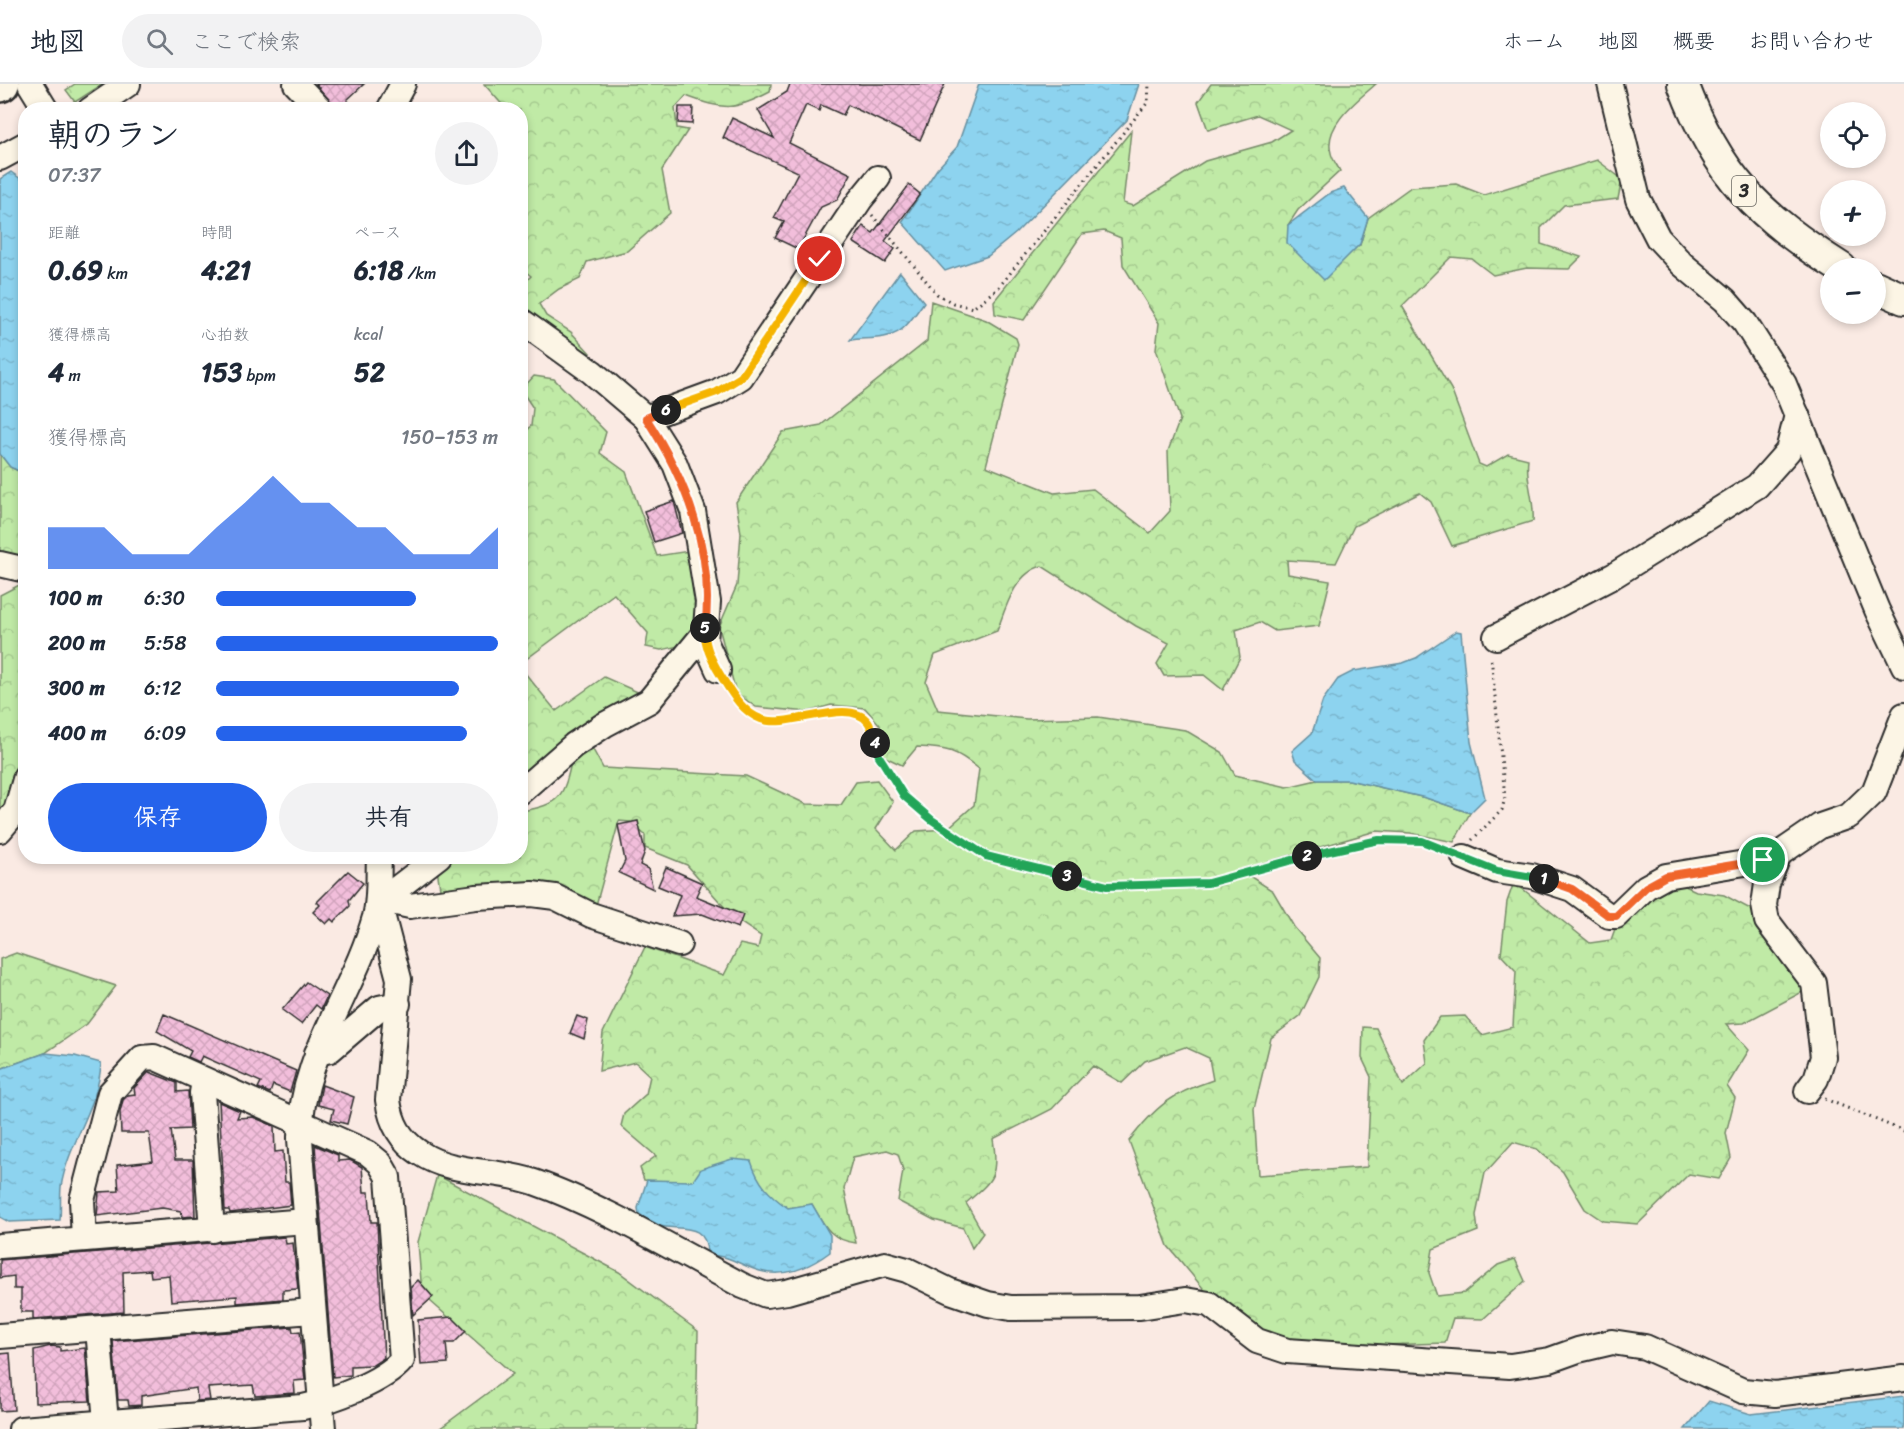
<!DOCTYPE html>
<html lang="ja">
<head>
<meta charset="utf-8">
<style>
  :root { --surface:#fff; --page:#f2f2f3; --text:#1f2937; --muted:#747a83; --line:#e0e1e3; --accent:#2563eb }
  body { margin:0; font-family:Sriracha,"Klee One",sans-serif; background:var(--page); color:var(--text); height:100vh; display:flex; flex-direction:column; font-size:22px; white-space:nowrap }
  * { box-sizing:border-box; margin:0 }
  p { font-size:20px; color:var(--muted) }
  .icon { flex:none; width:33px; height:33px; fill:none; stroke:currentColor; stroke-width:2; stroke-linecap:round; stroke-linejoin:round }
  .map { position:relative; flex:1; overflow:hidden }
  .side { position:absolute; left:18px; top:18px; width:510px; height:762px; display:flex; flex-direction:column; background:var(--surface); border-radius:24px; box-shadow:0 3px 9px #0003 }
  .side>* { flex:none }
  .tools { position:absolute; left:1820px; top:18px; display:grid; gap:12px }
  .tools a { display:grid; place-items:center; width:66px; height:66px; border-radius:50%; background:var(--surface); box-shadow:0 3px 9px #0003; font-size:30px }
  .pin { position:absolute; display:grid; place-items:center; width:51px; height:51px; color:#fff; margin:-26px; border:3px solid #fff; border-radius:50%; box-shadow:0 2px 6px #0007 }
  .km { position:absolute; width:30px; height:30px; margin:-15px; border-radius:50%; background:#222; color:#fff; font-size:16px; line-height:30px; text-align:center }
  .round { display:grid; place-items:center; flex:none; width:63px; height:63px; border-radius:32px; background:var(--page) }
  .head { display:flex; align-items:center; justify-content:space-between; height:102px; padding:0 30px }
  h1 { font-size:33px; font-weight:700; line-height:45px }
  .stats { display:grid; grid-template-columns:repeat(3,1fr); gap:9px; height:102px; padding:6px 30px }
  .stats div { display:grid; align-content:center }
  .stats b { font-size:26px; font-weight:700 }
  .stats small { font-size:16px; font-weight:400 }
  .stats p { font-size:16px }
  .chart { height:168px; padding:12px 30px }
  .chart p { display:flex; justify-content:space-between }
  .chart svg { width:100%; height:108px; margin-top:6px; fill:var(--accent); opacity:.7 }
  .action { display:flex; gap:12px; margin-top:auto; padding:12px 30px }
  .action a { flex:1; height:69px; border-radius:36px; background:var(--accent); color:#fff; font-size:24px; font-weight:700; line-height:69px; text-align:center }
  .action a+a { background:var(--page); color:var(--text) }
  ul { padding:0 30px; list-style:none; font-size:20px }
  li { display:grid; grid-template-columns:96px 72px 1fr; align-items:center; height:45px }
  li i { height:15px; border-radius:8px; background:var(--accent) }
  header { display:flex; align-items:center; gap:36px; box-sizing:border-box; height:84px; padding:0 30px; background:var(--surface); border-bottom:2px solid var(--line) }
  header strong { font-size:28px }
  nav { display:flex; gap:33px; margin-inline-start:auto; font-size:21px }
  .search { width:420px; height:54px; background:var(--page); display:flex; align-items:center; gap:15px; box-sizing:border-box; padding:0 21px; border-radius:33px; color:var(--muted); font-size:22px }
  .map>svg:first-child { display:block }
  .forest { fill:url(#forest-crowns); stroke:#768a68; stroke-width:1.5 }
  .water { fill:url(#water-ripples); stroke:#6690a1; stroke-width:1.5 }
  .building { fill:url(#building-cross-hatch); stroke:#2b2b2b; stroke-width:1.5 }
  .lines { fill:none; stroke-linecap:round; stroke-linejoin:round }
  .minor-casing { stroke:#2b2b2b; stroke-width:28 }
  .major-casing { stroke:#2b2b2b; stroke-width:34 }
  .highway-casing { stroke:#2b2b2b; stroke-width:38 }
  .path { stroke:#2b2b2b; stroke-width:3; stroke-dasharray:1.5 4.5; stroke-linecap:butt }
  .minor { stroke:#fcf5e5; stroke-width:24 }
  .major { stroke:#fcf5e5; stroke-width:30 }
  .highway { stroke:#fcf5e5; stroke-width:33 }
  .split-1-casing { stroke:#fff; stroke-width:12 }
  .split-2-casing { stroke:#fff; stroke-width:12 }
  .split-3-casing { stroke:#fff; stroke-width:12 }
  .split-4-casing { stroke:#fff; stroke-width:12 }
  .split-5-casing { stroke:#fff; stroke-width:12 }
  .split-6-casing { stroke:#fff; stroke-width:12 }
  .split-7-casing { stroke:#fff; stroke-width:12 }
  .split-1 { stroke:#f0652b; stroke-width:8 }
  .split-2 { stroke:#22a559; stroke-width:8 }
  .split-3 { stroke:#22a559; stroke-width:8 }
  .split-4 { stroke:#22a559; stroke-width:8 }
  .split-5 { stroke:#f5b400; stroke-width:8 }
  .split-6 { stroke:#f0652b; stroke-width:8 }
  .split-7 { stroke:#f5b400; stroke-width:8 }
  .labels { text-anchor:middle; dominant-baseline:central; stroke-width:4.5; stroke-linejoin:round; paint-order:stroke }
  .shield { fill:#fcf5e5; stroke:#6a6863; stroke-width:1.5 }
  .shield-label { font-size:18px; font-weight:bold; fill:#2b2b2b }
</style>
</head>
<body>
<header>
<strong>地図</strong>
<div class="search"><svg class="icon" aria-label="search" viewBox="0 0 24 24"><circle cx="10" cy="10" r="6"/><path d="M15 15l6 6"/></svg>ここで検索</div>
<nav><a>ホーム</a><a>地図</a><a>概要</a><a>お問い合わせ</a></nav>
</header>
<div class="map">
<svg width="1904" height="1345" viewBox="0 0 1904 1345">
  <defs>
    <pattern id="forest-crowns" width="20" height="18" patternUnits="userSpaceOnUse" patternTransform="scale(1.5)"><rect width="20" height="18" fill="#c0eaa6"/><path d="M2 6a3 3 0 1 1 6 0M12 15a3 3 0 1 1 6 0" fill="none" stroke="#a5c98f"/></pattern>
    <pattern id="water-ripples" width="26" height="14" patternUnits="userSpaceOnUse" patternTransform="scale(1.5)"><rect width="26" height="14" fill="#8dd3ef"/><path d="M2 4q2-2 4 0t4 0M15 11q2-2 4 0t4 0" fill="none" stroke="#7ab5cd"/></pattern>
    <pattern id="building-cross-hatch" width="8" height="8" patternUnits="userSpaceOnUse" patternTransform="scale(1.5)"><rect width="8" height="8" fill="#f2bedb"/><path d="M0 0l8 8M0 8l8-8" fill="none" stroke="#d0a3bc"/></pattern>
  </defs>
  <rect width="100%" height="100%" fill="#faeae3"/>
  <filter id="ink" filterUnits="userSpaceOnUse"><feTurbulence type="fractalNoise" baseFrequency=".0167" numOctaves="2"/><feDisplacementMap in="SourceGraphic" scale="12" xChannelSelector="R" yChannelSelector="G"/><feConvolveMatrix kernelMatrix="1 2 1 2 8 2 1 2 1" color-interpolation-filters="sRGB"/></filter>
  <g filter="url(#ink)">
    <g class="forest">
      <path d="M75,0H103L75,18L66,6Z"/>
      <path d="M484,0H771L770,8C734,27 724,26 686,12L675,24L677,44L688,46L662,86L670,129L627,167L587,178L580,195L559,205L539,220L546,232L571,248L590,269L584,275L521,223V202L531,192L520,183V51L525,47L521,43L520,26L506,25Z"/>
      <path d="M1211,0H1376C1358,16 1323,41 1331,69C1332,75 1337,81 1340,87L1298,126L1288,141L1360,161L1368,134L1411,103L1456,100L1484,111L1597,76L1622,95L1618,115L1564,121L1541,144V160L1581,173L1569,185L1527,184L1493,191L1472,175L1451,173L1402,222L1451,305L1479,380L1486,383L1508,370L1528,375C1525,397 1535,415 1533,437L1452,462L1431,418L1420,409L1354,442L1336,479L1287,476L1288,490L1330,497L1319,542L1275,547L1260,538L1236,546L1240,573L1223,606L1204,591L1164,592L1157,580L1169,559L1136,542L1042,482C1015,489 1006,523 997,547L935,571L926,598L938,626L1027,635L1098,633L1185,646L1222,668L1235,691L1287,703L1317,696H1349L1426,714L1470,729L1454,758L1410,749L1376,747L1240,786L1273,807L1294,843L1320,874L1319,893L1300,932L1271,954L1254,1025L1258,1091L1367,1083L1371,993L1362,974L1363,943L1376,944L1403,1001L1427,979L1424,956L1440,933L1465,932L1482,951L1513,943L1516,887L1501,871L1507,818L1514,798L1590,859L1611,856L1616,842L1670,795L1696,807L1724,811L1756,828L1767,860L1794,888L1806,906L1744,939L1726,940L1749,966L1727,1002L1735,1014L1726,1049L1731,1074L1719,1095L1689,1090L1638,1140L1603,1137L1585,1125L1563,1088L1537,1065L1513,1058L1485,1089L1476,1131L1478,1147L1433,1165L1429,1189L1437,1212L1464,1209L1498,1181L1515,1175L1525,1197L1483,1235L1453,1234L1445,1259L1319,1263L1263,1248L1212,1215L1168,1162L1129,1057C1156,1022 1171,1010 1213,996L1209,974L1185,963L1145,977L1122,999L1093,982L1052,1025L993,1055C999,1092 993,1096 966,1119L983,1149L972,1164L963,1144L934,1136L898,1117L903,1086L898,1070L887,1066L853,1073L844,1105L856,1159C830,1156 824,1141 812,1120L788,1124L771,1113L756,1093L673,1099L644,1096L640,1084L656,1072L621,1042L624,1030L646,1010L650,992L635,978L599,987L603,949L645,863L724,891L740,860L758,864L761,852L735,835L687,781L645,764V751L630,738L619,737L595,825L441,811L437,785L453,773L520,772L521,727C561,721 564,712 572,674L591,662L603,684L746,692L806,720L841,721L856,698L877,696L893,718L876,745L896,766L916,747L947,745L974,721L979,685C956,666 947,664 917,663L902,681L883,672L880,641L865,624L831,621L808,628L756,623L736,609L719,543L737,501L741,449L736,418L783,348L821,341L927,257L931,217L986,236L1016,254L1018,260L986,382L1054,409L1093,405L1150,449L1170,427L1168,367L1180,335L1156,265L1159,239L1123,181L1121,154L1104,147L1082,150L1024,236L995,230L994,217L1131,47L1123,119L1133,122L1205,77L1272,58L1291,46L1258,31L1208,46L1198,18Z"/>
      <path d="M534,292L554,295L606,348L600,369L626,388L657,472L689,467L703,536L688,560L661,566L646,563L648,549L614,510L521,579V349L531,342L533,324L521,306Z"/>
      <path d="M0,370L10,383L25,390V477L0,471Z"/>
      <path d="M25,498V673L18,676L14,708L0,729V511Z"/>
      <path d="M520,583L556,627L604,593L642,610L521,700Z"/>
      <path d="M16,869L116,902L87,940L45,969L0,985V875Z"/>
      <path d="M437,1091L619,1188L698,1247L696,1345H439L513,1290L422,1210L418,1158Z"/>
    </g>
    <g class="water">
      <path d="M979,0H1139L1127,36L1016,149L988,172L945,187L902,138L937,85L957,63Z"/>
      <path d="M11,88L25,98V390L10,383L0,370V95Z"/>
      <path d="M1344,104L1368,134L1360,160L1324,196L1287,159L1288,141L1330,109Z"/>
      <path d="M900,188L924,218C897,257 896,252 850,256Z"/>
      <path d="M1456,547L1461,548L1471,658L1485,714L1470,729L1426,714L1349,696H1317L1295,676L1292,667L1312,649L1323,616L1338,595L1354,587L1403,579L1416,574Z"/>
      <path d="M45,969L75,972L101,979C99,1023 68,1059 61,1103C60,1114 61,1125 60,1136L9,1138L0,1133V985Z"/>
      <path d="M732,1075L751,1077C758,1099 769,1111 788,1124L812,1120L830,1151V1168C810,1183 785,1194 760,1187C739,1181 730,1171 707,1171C708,1135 676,1148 656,1141C650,1139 644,1133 639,1130L638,1124L647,1096L693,1097L701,1085Z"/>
      <path d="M1904,1312V1345H1685L1709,1317L1751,1330Z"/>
    </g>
    <g class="building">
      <path d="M316,0H364L347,16L357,26H336Z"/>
      <path d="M790,0H945L920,56L848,21L843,31L821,21L819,27L806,21L789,59L851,90L837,116L821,123L798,165L775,154L784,138L774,134L798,88L723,54L732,34L774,54L758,26L787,8Z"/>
      <path d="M679,23H693L692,40L678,39Z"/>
      <path d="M909,101L920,110L885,157L895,165L885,179L853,158L863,142L873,149Z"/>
      <path d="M674,417L682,449L654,458L644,427Z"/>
      <path d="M638,737L645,767L640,781L648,785L653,805L619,789L625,777L618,741Z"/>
      <path d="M666,783L702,799L696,812L743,831L738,844L702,830L672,832L680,811L658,802Z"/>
      <path d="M348,787L363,799L349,816L350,822L334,838L331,835L326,840L313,828L320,821L317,818Z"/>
      <path d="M306,898L327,912L321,925L316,921L301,940L282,926Z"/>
      <path d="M164,930L296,987L290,1008L273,1001L270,1009L258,1004L261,998L202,972L199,978L188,973L191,967L157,947Z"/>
      <path d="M577,932L588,936L584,955L570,949Z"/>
      <path d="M149,988L177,999V1008L188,1007L190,1045L171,1046L175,1076H193L195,1132L182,1133L181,1127L162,1124L97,1132L99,1108L119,1107L117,1081L153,1077L149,1049H121L120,1028L123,1016L128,1011L135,1010L134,1004Z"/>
      <path d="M322,1001L354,1013L347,1040L331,1036L334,1025L318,1021Z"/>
      <path d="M219,1018L240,1027L237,1034L253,1033L274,1042L275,1068L283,1067L285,1098H289L291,1121L230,1129L229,1126H225Z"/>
      <path d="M315,1061L338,1071V1077L350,1076L362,1083L364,1108H369L371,1138H377L384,1274L373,1281L351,1282V1291L333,1293Z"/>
      <path d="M285,1153L286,1160L293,1159L298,1205L283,1206V1215L237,1219V1212L171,1217L169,1191L151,1193L150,1186L123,1188L124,1228L33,1235V1228H21V1205H14V1192L0,1194V1176Z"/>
      <path d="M418,1196L433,1213L413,1231L411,1203Z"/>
      <path d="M452,1233L466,1247L454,1259H446L448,1279L421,1281L418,1236Z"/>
      <path d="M292,1243L293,1248L300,1247L305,1296L294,1297L295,1309L255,1312L253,1301L208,1304L210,1316L197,1317L196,1304L141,1312V1321L129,1322L128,1316H118L113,1257Z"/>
      <path d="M51,1262L60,1263V1267L85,1264L90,1317L35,1319L34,1266Z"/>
      <path d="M10,1269L14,1326L0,1327V1270Z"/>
    </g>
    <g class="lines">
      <g class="minor-casing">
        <g id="minor">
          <path d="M30,0L46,26"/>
          <path d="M296,0L321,26"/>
          <path d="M1610,0L1638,115L1658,154L1682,180L1725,216L1745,239L1784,300L1877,526L1904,582"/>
          <path d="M90,26L128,0"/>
          <path d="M389,26L403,0"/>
          <path d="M0,74L26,60"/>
          <path d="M520,236L592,288L646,334L675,380L693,427L708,518L705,557L718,586"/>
          <path d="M646,334L717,308L741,293L860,116L878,94"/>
          <path d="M0,480L26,486"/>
          <path d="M1496,553L1613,492L1757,402L1788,367L1797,331"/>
          <path d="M520,708L574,661L604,641L649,617L704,550"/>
          <path d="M0,746L16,727L26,692"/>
          <path d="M1779,770L1767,800L1764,821L1767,837L1814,899L1823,973L1816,995L1807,1007"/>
          <path d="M1464,773L1497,787L1532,792L1572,805L1609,832H1616L1646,803L1666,792L1763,776L1779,770L1820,742L1849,732L1874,708L1904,631"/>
          <path d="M378,815L399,895L388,1016C391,1039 400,1056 420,1069C452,1091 498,1085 534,1098C603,1122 678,1168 743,1202L766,1211L787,1208L885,1180L907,1186L950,1207L988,1220L1011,1224L1140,1223L1185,1216L1209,1220L1257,1257L1287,1267L1510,1282L1550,1276L1578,1266L1612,1258L1645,1263L1743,1307L1775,1310L1904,1294"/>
          <path d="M378,815L410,822L476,813L532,810L555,813L591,831L679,860"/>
          <path d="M378,815L391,809L439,772"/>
          <path d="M317,969L330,966L379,924L398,920"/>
          <path d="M204,997L202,1009L212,1146"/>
          <path d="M0,1162L306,1137"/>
          <path d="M98,1245L106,1338"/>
          <path d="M0,1252L312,1227"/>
          <path d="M21,1345L303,1323C331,1317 384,1298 402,1276L388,1093L380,1079L368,1069L154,973L142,974L110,1009L82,1116L84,1155"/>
          <path d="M323,1345L300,1055C299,974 354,908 375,833C380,813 378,792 379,772"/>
        </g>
      </g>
      <g class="major-casing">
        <g id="major">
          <path d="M1683,0C1718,93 1759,132 1841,184"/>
          <path d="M1875,202L1904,215"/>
        </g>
      </g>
      <g class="highway-casing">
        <path id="highway" d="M0,1L2,0"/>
      </g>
      <g class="path">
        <path d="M872,131L937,210L953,219L973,224L999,203L1148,18L1149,0"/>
        <path d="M728,603L746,627L760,635L778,639L839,628L857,630L868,637L879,672L904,712L932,736L986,772L1107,803L1208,799L1339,763L1379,756L1422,757L1447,766"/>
        <path d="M1472,756L1502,726L1505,713L1491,572"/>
        <path d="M1825,1015L1904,1047"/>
      </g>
      <use href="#minor" class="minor"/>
      <use href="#major" class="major"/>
      <use href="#highway" class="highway"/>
    </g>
  </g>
  <g class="lines" filter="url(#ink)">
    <g class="split-1-casing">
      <path id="split-1" d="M1544,795L1572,805L1609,832H1616L1646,803L1666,792L1763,776"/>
    </g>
    <g class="split-2-casing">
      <path id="split-2" d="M1307,772L1379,756L1422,757L1497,787L1544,795"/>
    </g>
    <g class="split-3-casing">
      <path id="split-3" d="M1067,792L1107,802L1208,799L1307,772"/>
    </g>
    <g class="split-4-casing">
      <path id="split-4" d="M875,659L879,672L904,712L932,736L986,772L1067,792"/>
    </g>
    <g class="split-5-casing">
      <path id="split-5" d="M705,544C703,560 713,579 721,592C731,608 742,628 761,635C788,646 849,612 868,638C872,643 873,653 875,659"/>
    </g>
    <g class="split-6-casing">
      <path id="split-6" d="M666,326L646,334C686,395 715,470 705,544"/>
    </g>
    <g class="split-7-casing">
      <path id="split-7" d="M666,326L717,308L741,293L820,175"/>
    </g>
    <use href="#split-1" class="split-1"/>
    <use href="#split-2" class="split-2"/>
    <use href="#split-3" class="split-3"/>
    <use href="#split-4" class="split-4"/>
    <use href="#split-5" class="split-5"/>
    <use href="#split-6" class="split-6"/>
    <use href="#split-7" class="split-7"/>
  </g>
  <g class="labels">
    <rect class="shield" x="1732" y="92" width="24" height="30" rx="4.5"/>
    <g class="shield-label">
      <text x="1744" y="107">3</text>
    </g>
  </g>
</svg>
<div class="tools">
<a><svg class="icon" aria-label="locate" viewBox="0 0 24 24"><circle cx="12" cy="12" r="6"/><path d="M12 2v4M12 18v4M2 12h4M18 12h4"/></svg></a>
<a>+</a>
<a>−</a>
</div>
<div class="pin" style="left:1763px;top:776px;background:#1e9e55"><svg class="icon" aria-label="arrive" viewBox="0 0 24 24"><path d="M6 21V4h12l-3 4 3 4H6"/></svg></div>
<div class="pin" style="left:820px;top:175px;background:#d93025"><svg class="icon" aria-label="check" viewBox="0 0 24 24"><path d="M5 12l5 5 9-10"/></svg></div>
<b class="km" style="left:1544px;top:795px">1</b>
<b class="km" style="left:1307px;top:772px">2</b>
<b class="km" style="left:1067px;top:792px">3</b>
<b class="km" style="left:875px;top:659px">4</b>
<b class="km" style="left:705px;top:544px">5</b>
<b class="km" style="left:666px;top:326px">6</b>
<section class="side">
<div class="head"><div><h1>朝のラン</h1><p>07:37</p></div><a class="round"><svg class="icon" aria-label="share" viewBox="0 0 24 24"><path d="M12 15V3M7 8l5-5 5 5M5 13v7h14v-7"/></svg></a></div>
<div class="stats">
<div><p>距離</p><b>0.69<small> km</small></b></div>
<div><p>時間</p><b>4:21</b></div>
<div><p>ペース</p><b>6:18<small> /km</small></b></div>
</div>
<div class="stats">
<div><p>獲得標高</p><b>4<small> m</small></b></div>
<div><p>心拍数</p><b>153<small> bpm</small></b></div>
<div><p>kcal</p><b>52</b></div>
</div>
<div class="chart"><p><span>獲得標高</span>150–153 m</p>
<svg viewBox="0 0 160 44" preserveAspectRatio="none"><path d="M0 44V27L10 27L20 27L30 38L40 38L50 38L60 27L70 17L80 6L90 17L100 17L110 27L120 27L130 38L140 38L150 38L160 27V44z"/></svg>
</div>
<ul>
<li><b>100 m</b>6:30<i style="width:71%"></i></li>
<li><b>200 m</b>5:58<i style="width:100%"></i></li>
<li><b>300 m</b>6:12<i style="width:86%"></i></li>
<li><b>400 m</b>6:09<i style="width:89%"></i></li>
</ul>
<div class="action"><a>保存</a><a>共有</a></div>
</section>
</div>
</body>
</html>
